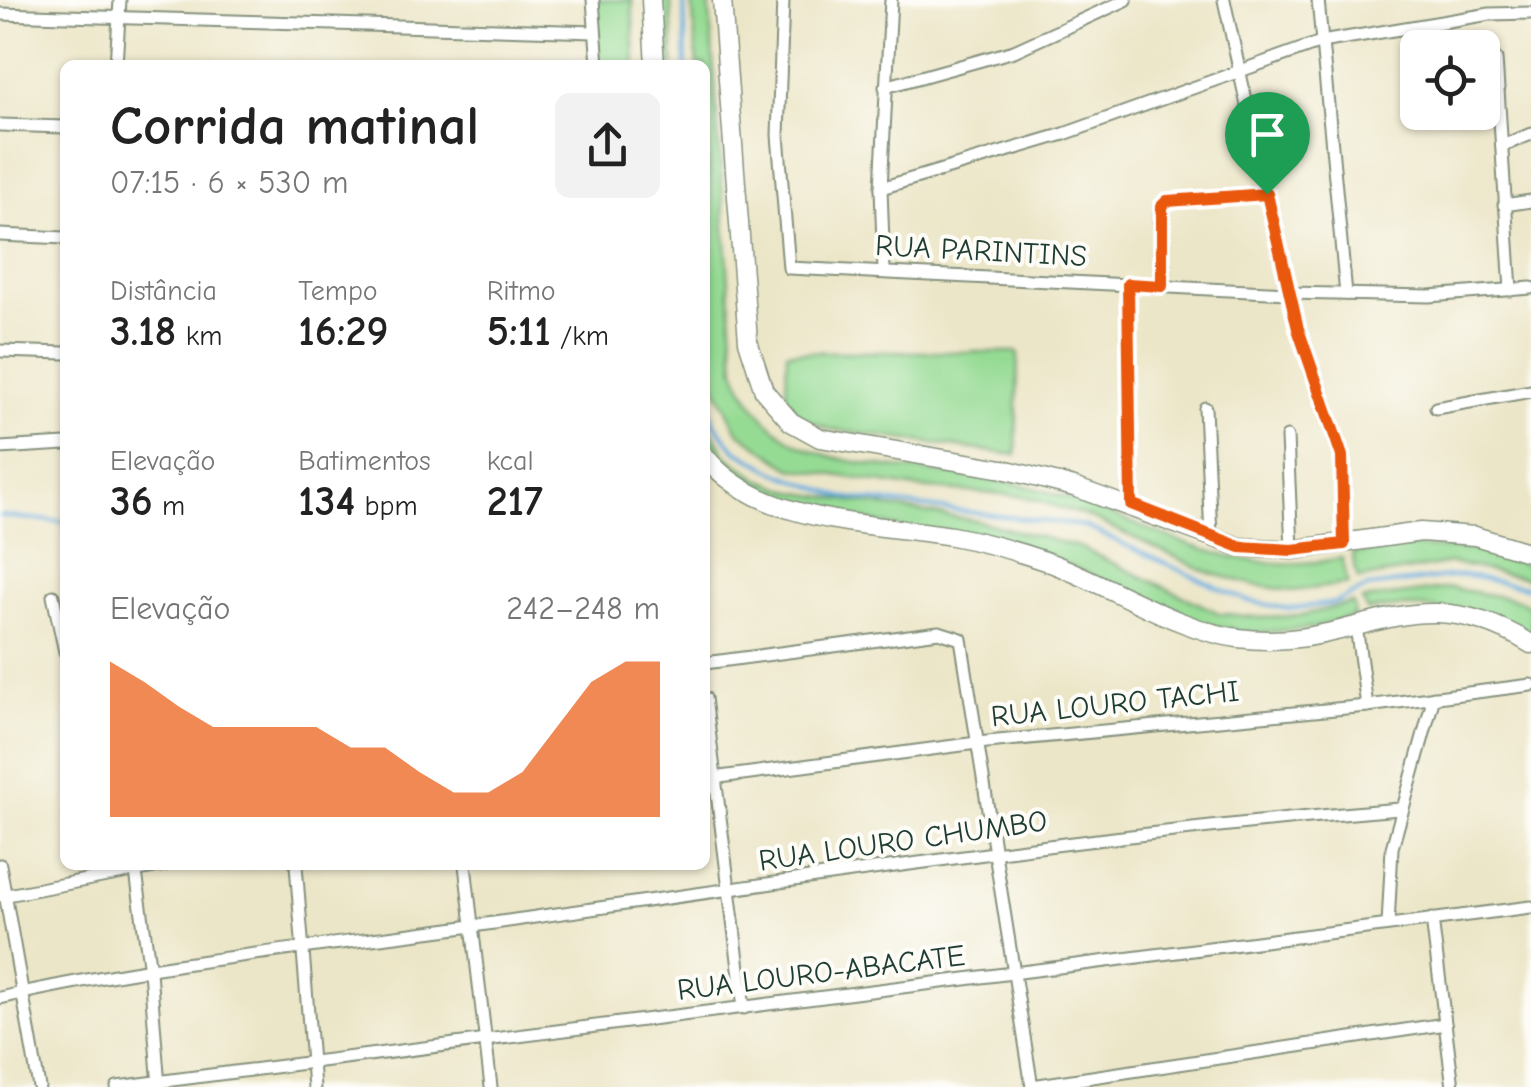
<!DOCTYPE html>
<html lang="pt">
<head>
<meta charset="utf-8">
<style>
  :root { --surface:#fff; --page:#f2f2f2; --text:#222; --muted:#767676; --accent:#ea580c }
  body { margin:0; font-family:"Comic Neue",sans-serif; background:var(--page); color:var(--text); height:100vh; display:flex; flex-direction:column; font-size:38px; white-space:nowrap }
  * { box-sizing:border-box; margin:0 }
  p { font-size:32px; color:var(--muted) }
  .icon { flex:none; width:55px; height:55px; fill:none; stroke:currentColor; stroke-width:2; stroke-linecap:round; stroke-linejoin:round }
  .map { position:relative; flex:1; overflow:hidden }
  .details { position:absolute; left:60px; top:60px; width:650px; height:810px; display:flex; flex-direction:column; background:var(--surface); border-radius:15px; box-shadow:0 2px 8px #0004 }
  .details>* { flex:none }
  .controls { position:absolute; left:1400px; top:30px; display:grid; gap:20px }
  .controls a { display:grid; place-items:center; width:100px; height:100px; border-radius:15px; background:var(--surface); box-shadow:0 2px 8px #0004; font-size:50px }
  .pin { position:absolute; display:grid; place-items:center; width:85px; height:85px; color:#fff; margin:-102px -42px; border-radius:50% 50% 50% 0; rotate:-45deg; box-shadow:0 0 10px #0007 }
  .pin .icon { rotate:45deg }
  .round { display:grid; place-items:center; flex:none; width:105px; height:105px; border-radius:15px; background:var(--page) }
  .headline { display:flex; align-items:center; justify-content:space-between; height:170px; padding:0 50px }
  h1 { font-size:55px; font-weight:700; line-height:75px }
  .metrics { display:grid; grid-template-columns:repeat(3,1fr); gap:15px; height:170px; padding:10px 50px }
  .metrics div { display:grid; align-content:center }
  .metrics b { font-size:42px; font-weight:700 }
  .metrics small { font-size:28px; font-weight:400 }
  .metrics p { font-size:28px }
  .chart { height:280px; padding:20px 50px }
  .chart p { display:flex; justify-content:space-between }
  .chart svg { width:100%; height:180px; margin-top:10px; fill:var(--accent); opacity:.7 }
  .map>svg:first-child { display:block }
  .green { fill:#96db94; stroke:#5a8c64; stroke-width:2.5 }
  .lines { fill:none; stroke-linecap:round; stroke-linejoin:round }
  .stream { stroke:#6baee0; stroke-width:4 }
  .street-casing { stroke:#86927e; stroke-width:15 }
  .secondary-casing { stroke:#86927e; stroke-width:21 }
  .street { stroke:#fff; stroke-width:11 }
  .secondary { stroke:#fff; stroke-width:18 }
  .route-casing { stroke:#fff; stroke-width:20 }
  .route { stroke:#ea580c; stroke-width:12 }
  .labels { text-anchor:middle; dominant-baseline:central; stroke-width:8; stroke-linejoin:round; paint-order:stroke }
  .street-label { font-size:30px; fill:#1f3d34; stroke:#fdfcf7 }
</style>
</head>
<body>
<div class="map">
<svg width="1531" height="1087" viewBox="0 0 1531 1087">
  <rect width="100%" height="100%" fill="#fdfcf7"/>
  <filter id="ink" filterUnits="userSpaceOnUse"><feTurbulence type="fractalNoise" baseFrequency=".01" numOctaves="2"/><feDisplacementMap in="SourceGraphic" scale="20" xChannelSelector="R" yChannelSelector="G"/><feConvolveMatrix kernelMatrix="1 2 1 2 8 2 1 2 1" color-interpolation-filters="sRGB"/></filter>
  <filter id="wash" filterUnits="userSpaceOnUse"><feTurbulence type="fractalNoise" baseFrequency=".0048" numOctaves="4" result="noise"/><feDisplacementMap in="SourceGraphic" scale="40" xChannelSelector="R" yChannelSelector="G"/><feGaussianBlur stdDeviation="2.25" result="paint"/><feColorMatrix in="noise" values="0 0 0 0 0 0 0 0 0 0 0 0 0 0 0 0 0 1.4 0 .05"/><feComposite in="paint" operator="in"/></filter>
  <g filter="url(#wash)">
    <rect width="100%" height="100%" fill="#ece6c8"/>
    <g class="green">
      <path d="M593,0H632L635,65H597Z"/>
      <path d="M653,0H671L673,65H657Z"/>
      <path d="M692,0H709L735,369C748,405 774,436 811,450C867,472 959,470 1021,485C1137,511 1218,584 1342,558L1348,584L1292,591L1255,585L1210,573L1089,517L1023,496L916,488L791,468L738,432L716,387L712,366L705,65H697Z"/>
      <path d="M787,352H1018L1016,455L829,429L801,417L786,400Z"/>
      <path d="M705,421L726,455L758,479L794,492L978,521L1079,547L1219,613L1262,618L1302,615L1353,603L1355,616L1313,628L1253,633L1202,625L1069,565L804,507L740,482L710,454L705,446Z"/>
      <path d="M1407,546L1480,550L1531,566V579L1451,563L1358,579L1352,554Z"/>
      <path d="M1450,588L1520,600L1531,608V640C1470,615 1433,599 1367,611L1362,600Z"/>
    </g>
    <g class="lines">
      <g class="stream">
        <path d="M684,0L686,65"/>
        <path d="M705,395L713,421L735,450L777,473L842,497L1084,526L1245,600L1288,609L1335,603L1368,587L1464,575L1531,588"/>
        <path d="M0,516L65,522"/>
      </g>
    </g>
  </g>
  <g filter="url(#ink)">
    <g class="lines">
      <g class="street-casing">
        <g id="street">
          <path d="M593,0L598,65"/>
          <path d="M783,0L778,135L789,268L1288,293L1429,296L1531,288"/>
          <path d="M1224,0L1288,293L1342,456L1344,544"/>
          <path d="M1318,0L1346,294"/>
          <path d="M0,14L595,32"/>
          <path d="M1496,59L1511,290"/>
          <path d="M116,65L120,0"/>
          <path d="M885,87L1014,51L1126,0"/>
          <path d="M0,125L65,127"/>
          <path d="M1502,146L1531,134"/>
          <path d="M881,188L1064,134L1321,42L1490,14L1531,13"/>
          <path d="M1504,205L1531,201"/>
          <path d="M0,235L65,238"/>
          <path d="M884,271L881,188L891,0"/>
          <path d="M1128,284L1131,504"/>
          <path d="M1162,285L1160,214L1167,201L1267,194"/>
          <path d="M0,351L65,353"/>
          <path d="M1205,408L1211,536"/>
          <path d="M1436,408L1531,391"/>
          <path d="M1287,437L1292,550"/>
          <path d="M0,448L65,444"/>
          <path d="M53,596L65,652"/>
          <path d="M1356,626L1367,706"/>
          <path d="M705,663L939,632L961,639L1032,1087"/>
          <path d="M705,698L744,1008"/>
          <path d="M705,779L977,743L1367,706L1531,685"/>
          <path d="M0,865L39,1087"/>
          <path d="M135,865L150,971L159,1087"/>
          <path d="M296,865L314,1087"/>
          <path d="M465,865L491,1087"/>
          <path d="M2,896L165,865"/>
          <path d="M1432,919L1453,1087"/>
          <path d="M1388,925L1392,848L1434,697"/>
          <path d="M0,998C169,959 344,945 515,920C809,878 1104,833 1400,809"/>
          <path d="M1032,1086L1445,1024"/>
          <path d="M117,1087L1531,907"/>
        </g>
      </g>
      <g class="secondary-casing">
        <g id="secondary">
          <path d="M651,0L655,65"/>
          <path d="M722,0L748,341L764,391L791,422L820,438L1003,469L1074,487L1240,547L1292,550L1421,532L1475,536L1531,553"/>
          <path d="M705,456C759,525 874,523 952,536C985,542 1016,551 1048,562C1106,583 1179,631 1238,638C1356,654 1410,570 1531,644"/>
        </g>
      </g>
      <use href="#street" class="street"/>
      <use href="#secondary" class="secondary"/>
    </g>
  </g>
  <g class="lines" filter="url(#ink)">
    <g class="route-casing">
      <path id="route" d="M1267,194L1298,329L1342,456L1344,544L1292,550L1240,547L1131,504L1128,284L1162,286V206L1167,201Z"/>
    </g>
    <use href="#route" class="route"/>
  </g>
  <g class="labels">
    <g class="street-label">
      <text transform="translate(981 251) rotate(3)">RUA PARINTINS</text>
      <text transform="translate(1115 704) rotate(-6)">RUA LOURO TACHI</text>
      <text transform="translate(903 841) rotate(-8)">RUA LOURO CHUMBO</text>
      <text transform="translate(821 973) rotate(-7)">RUA LOURO-ABACATE</text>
    </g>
  </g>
</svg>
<div class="controls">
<a><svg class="icon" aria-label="locate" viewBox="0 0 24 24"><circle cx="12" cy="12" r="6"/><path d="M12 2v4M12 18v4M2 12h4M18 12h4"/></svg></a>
</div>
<div class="pin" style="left:1267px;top:194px;background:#1e9e55"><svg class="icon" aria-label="arrive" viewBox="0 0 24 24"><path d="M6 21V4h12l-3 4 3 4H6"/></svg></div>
<section class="details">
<div class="headline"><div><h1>Corrida matinal</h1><p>07:15 · 6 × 530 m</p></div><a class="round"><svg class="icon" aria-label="share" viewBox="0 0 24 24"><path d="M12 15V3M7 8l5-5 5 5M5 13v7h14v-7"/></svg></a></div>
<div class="metrics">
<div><p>Distância</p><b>3.18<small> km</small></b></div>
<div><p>Tempo</p><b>16:29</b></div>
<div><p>Ritmo</p><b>5:11<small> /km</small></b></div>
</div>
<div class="metrics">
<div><p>Elevação</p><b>36<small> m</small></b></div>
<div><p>Batimentos</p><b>134<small> bpm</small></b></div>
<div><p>kcal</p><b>217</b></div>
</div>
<div class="chart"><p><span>Elevação</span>242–248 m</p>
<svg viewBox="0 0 160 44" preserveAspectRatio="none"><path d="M0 44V6L10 11L20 17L30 22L40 22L50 22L60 22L70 27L80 27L90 33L100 38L110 38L120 33L130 22L140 11L150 6L160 6V44z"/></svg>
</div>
</section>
</div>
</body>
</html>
